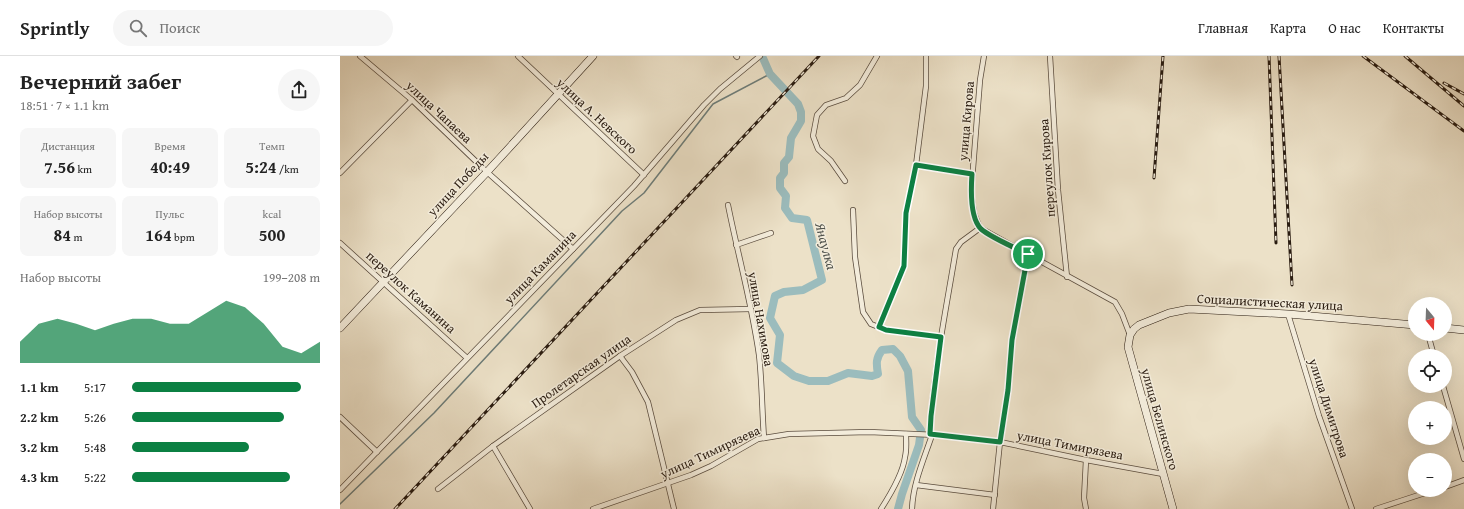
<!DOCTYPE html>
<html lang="ru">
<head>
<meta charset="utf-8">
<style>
  :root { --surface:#fff; --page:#f6f6f6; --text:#222; --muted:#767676; --line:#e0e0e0; --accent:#0b8043 }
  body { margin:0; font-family:"Gentium Book Plus",serif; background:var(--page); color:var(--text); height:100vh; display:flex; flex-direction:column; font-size:15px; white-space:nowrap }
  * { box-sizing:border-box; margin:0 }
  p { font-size:13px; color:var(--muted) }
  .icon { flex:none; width:22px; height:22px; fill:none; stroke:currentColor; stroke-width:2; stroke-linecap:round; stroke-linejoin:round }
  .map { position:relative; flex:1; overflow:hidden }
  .drawer { display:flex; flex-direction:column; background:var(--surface); width:340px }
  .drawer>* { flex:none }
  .needle { width:26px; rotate:161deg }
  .tools { position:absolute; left:1068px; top:241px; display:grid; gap:8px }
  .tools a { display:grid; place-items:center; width:44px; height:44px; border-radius:50%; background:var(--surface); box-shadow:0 4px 16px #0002; font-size:20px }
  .pin { position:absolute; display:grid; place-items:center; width:34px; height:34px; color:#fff; margin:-17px; border:2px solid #fff; border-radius:50%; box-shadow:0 1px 4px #0007 }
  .round { display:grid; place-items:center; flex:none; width:42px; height:42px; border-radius:21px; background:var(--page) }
  .overview { display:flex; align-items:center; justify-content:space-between; height:68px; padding:0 20px }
  h1 { font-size:22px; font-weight:800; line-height:30px }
  .figures { display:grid; grid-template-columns:repeat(3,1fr); gap:6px; height:68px; padding:4px 20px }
  .figures div { display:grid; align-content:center; border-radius:8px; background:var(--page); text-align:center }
  .figures b { font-size:17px; font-weight:800 }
  .figures small { font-size:11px; font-weight:400 }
  .figures p { font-size:11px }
  .chart { height:112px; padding:8px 20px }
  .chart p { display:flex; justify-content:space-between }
  .chart svg { width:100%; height:72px; margin-top:4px; fill:var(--accent); opacity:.7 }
  ul { padding:0 20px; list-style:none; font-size:13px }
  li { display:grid; grid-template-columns:64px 48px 1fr; align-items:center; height:30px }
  li i { height:10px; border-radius:5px; background:var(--accent) }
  header { display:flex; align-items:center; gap:24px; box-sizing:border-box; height:56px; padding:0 20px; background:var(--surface); border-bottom:1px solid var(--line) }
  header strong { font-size:19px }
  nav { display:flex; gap:22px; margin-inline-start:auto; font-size:14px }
  .search { width:280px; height:36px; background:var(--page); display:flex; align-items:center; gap:10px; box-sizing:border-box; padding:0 14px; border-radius:22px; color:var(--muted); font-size:15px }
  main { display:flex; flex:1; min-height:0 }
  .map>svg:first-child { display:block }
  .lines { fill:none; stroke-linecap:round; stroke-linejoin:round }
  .stream { stroke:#6d7c78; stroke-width:1.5 }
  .river { stroke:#9bbcbd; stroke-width:8 }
  .street-casing { stroke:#5a4c3e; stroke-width:6 }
  .secondary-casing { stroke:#291b10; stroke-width:8 }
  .street { stroke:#f3ecdb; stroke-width:4.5 }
  .secondary { stroke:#f3ecdb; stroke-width:7 }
  .rail-casing { stroke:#291b10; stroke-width:3 }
  .rail { stroke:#f3ecdb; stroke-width:1.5; stroke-dasharray:4.5; stroke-linecap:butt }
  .route-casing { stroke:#fff; stroke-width:8 }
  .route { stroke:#0b8043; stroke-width:5 }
  .labels { text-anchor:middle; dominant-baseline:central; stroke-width:3; stroke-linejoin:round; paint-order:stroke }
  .street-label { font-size:13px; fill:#291b10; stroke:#f3ecdb }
  .water-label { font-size:14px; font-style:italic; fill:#51534d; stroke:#f3ecdb }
</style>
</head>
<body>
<header>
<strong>Sprintly</strong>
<div class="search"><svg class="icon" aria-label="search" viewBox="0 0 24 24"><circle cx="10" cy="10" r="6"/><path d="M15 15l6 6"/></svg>Поиск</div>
<nav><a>Главная</a><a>Карта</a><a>О нас</a><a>Контакты</a></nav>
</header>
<main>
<section class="drawer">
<div class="overview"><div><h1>Вечерний забег</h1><p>18:51 · 7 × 1.1 km</p></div><a class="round"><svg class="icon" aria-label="share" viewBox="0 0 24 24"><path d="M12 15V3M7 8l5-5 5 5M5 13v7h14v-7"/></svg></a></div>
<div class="figures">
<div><p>Дистанция</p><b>7.56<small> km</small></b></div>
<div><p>Время</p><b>40:49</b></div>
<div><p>Темп</p><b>5:24<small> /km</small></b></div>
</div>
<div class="figures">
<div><p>Набор высоты</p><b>84<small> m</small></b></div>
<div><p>Пульс</p><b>164<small> bpm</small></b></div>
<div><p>kcal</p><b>500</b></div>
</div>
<div class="chart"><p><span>Набор высоты</span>199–208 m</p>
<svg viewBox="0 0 160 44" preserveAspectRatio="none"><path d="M0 44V31L10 20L20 17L30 20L40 24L50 20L60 17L70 17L80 20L90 20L100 13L110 6L120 10L130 20L140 34L150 38L160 31V44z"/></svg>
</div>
<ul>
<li><b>1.1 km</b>5:17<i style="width:90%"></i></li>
<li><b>2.2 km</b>5:26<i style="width:81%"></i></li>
<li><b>3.2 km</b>5:48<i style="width:62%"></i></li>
<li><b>4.3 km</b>5:22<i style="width:84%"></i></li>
</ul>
</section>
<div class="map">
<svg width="1124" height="453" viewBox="0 0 1124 453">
  <rect width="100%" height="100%" fill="#ece1c8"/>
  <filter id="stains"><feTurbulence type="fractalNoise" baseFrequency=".005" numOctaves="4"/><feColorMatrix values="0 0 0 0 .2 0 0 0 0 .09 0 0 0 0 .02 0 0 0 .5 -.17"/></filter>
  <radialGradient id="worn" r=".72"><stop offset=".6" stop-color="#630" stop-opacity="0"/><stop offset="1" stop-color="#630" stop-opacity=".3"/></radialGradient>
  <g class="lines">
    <path class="stream" d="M0,448L94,357L282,155L304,137L373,48L430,18"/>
    <path class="river" d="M422,0L430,18L458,48L461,56V65L451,82L449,101L444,107V117L440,122V132L446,140L445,152L452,162L467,164L482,224L463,234L444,236L435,240L430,262L440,279L437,307L454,320L469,325H488L508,317L532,320L538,318C536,307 536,302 542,294L553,293L560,300L568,315L572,361L581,374L579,389L562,438L558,453"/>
    <g class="street-casing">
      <g id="street">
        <path d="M20,0L72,44L147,116L233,193"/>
        <path d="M178,0L304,119"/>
        <path d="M396,0L397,1"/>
        <path d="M644,0L640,24L632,125V143L634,157L640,172L775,246L782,258L790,279"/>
        <path d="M710,0L718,134L727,221"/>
        <path d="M576,109L633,118"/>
        <path d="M0,117L72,44"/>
        <path d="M505,125L491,105L478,93L473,80L477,59L486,49L506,42L520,29L537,0"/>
        <path d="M388,149C398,199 412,249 419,299C422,326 422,354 424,382"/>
        <path d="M513,154L515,201L523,256L531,268L546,274L601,281"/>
        <path d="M0,187L127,302"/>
        <path d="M396,189L431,177"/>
        <path d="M948,258L979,360L1012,453"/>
        <path d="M539,271L564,210L566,157L576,109L586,30V0"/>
        <path d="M1088,278L1094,300"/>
        <path d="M280,300L292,316L308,346L334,453"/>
        <path d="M1103,330L1124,403"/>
        <path d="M0,361L37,396"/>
        <path d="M590,378C593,316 606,254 616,193L621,186L640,172"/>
        <path d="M153,390L190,453"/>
        <path d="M576,429L655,439"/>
        <path d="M1105,431L1124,424"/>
        <path d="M98,433L153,390L280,300L336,264L360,254L411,253"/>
        <path d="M0,434L294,130L364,49L380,33L420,0"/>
        <path d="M253,453L351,419L371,410L418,383L449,378L529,376L596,379L660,386L746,404L823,418"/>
        <path d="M541,453C550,439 563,417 565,401C567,393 566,386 566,378"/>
        <path d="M572,453C573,427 584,403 592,379"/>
        <path d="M653,453L660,386L668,334L672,284L688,198"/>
        <path d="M746,453L744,442L746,404"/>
        <path d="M1036,453L1094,434"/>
      </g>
    </g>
    <g class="secondary-casing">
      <g id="secondary">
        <path d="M0,272L147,116L253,0"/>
        <path d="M1105,272L1124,274"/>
        <path d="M833,453L788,291L790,279L794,273L799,269L829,257L849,253L948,258L1075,269"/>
      </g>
    </g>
    <use href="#street" class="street"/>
    <use href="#secondary" class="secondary"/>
    <g class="rail-casing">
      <g id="rail">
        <path d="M929,0L936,187"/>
        <path d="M939,0L952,229"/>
        <path d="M1023,0L1124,75"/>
        <path d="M1065,0L1124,50"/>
        <path d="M1104,27L1124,38"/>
        <path d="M814,122L823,0"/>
        <path d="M55,453L479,0"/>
      </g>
    </g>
    <use href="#rail" class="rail"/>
  </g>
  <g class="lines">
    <g class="route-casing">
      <path id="route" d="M576,109L632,118C631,132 630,162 641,173C649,180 677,193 688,198L672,284L668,334L660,386L590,378L591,360L601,281L546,274L539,271L564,210L566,157Z"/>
    </g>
    <use href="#route" class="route"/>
  </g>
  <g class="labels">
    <g class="street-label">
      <text transform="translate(99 56) rotate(43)">улица Чапаева</text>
      <text transform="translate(257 60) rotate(43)">улица А. Невского</text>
      <text transform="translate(626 65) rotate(-85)">улица Кирова</text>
      <text transform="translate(707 112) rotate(-94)">переулок Кирова</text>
      <text transform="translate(118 128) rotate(-47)">улица Победы</text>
      <text transform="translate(200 211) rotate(-46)">улица Каманина</text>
      <text transform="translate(71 236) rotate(42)">переулок Каманина</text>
      <text transform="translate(930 246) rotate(3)">Социалистическая улица</text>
      <text transform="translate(421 263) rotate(80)">улица Нахимова</text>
      <text transform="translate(241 315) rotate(-35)">Пролетарская улица</text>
      <text transform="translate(989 352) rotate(72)">улица Димитрова</text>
      <text transform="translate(820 363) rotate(74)">улица Белинского</text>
      <text transform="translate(730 389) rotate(11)">улица Тимирязева</text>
      <text transform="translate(370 396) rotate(-25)">улица Тимирязева</text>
    </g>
    <g class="water-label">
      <text transform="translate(486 190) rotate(75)">Янаулка</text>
    </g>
  </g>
  <rect width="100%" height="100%" filter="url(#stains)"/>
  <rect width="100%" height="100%" fill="url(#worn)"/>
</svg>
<div class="tools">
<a><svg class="needle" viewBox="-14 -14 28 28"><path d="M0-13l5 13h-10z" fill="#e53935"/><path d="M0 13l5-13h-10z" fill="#767676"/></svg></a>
<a><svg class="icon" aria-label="locate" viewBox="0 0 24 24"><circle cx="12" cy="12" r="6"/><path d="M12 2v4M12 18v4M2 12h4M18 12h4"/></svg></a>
<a>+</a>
<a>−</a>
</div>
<div class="pin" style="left:688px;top:198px;background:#1e9e55"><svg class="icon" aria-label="arrive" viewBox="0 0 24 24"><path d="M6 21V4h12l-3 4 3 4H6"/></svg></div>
</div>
</main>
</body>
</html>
